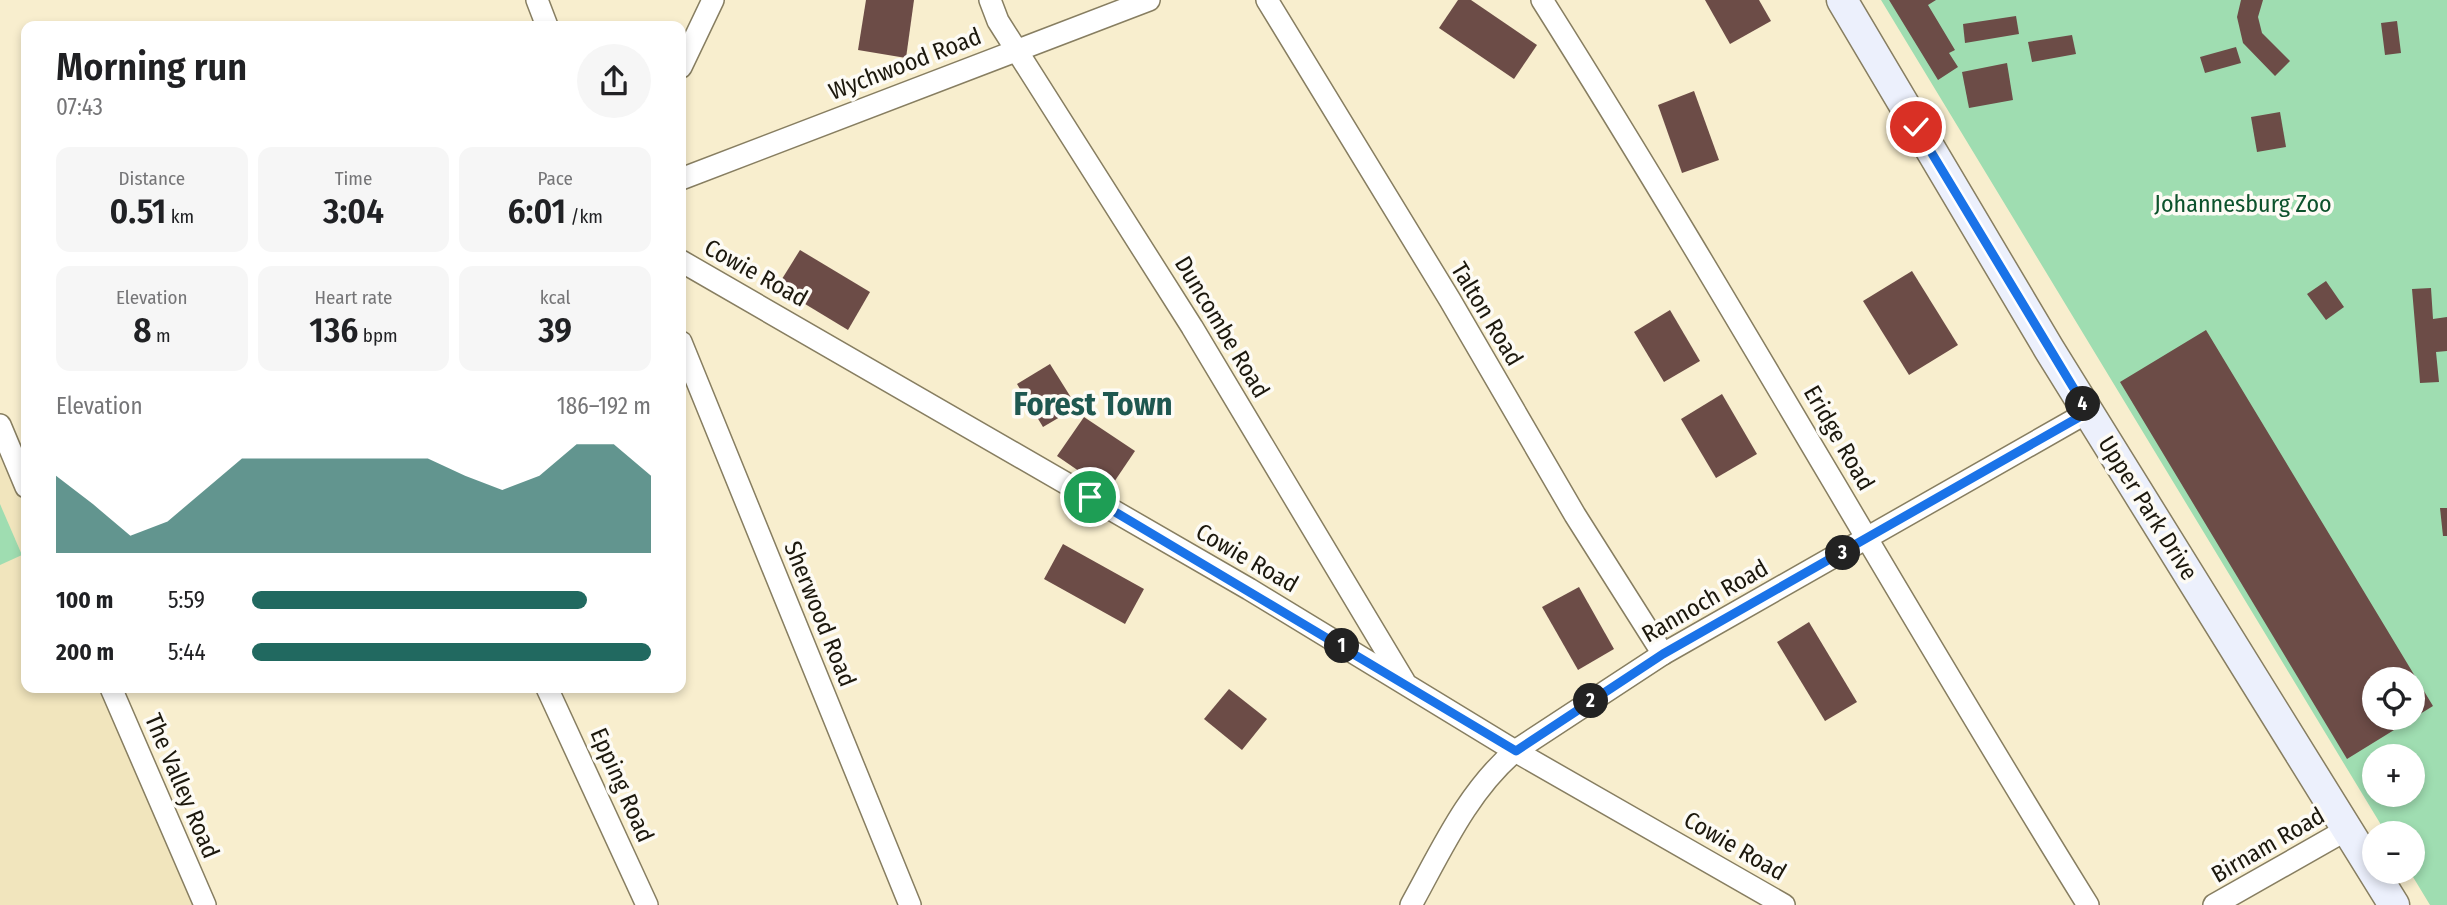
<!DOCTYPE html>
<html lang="en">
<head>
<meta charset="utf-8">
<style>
  :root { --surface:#fff; --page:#f6f6f6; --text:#202124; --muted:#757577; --accent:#216960 }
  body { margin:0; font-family:"Fira Sans Condensed",sans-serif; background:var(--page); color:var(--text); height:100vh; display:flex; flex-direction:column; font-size:26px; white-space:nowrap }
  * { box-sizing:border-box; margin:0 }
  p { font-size:23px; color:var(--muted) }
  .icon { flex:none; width:38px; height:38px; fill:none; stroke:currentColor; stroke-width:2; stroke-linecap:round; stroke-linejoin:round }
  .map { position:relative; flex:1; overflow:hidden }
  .side { position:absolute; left:21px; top:21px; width:665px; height:672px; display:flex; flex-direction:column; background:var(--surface); border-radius:14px; box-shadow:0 4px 10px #0003 }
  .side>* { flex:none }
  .buttons { position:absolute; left:2362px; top:667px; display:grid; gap:14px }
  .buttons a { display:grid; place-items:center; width:63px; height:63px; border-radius:50%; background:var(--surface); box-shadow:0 4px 10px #0003; font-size:35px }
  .pin { position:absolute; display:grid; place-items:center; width:60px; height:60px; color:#fff; margin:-30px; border:4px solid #fff; border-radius:50%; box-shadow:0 2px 7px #0007 }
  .km { position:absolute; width:35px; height:35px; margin:-18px; border-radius:50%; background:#222; color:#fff; font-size:19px; line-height:35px; text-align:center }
  .round { display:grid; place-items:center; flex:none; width:74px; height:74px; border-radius:37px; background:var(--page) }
  .overview { display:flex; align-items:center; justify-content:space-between; height:119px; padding:0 35px }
  h1 { font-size:38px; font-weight:600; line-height:52px }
  .metrics { display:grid; grid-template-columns:repeat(3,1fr); gap:10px; height:119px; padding:7px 35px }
  .metrics div { display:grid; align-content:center; border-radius:14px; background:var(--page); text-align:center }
  .metrics b { font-size:35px; font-weight:600 }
  .metrics small { font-size:19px; font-weight:400 }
  .metrics p { font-size:19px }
  .chart { height:196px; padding:14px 35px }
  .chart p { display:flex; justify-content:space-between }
  .chart svg { width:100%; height:126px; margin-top:7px; fill:var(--accent); opacity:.7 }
  ul { padding:0 35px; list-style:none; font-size:23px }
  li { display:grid; grid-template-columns:112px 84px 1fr; align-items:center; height:52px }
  li i { height:18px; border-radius:9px; background:var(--accent) }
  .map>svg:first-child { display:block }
  .built { fill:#f1e5bd }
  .green { fill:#9fddb1; fill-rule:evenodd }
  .building { fill:#6c4c47; fill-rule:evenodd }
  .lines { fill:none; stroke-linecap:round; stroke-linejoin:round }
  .minor-casing { stroke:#877e61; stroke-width:24 }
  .secondary-casing { stroke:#877e61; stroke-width:33 }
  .minor { stroke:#fff; stroke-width:21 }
  .secondary { stroke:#ecf0fc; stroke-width:30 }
  .route-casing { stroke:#fff; stroke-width:14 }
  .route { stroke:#1a73e8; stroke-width:9 }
  .labels { text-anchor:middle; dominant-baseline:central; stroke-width:7; stroke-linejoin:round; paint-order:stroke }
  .street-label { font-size:24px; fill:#1c180d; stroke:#fdfbf5 }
  .park-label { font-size:24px; fill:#0c522c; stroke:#fdfbf5 }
  .district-label { font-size:32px; font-weight:bold; fill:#1f5850; stroke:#fdfbf5 }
</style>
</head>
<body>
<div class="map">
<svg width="2447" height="905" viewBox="0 0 2447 905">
  <rect width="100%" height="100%" fill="#f8eece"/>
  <path class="built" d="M0,414L26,474V688H120L215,905H0Z"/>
  <g class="green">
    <path d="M1881,0H2447V905H2430L2410,872H2413V833H2386ZM2375,679H2413V718H2375ZM2375,756H2413V794H2375Z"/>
    <path d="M0,504L22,555L0,565Z"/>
  </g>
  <g class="building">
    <path d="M866,0H914L906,58L858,50Z"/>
    <path d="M1458,0H1471L1537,45L1514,79L1439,28Z"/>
    <path d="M1705,0H1759L1771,21L1730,44Z"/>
    <path d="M1889,0H1936L1928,5L1955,50L1949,53L1958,67L1938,80Z"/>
    <path d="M2241,0H2263L2258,17L2262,33L2290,61L2275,76L2243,43L2237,17Z"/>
    <path d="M2016,16L2019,34L1965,43L1963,24Z"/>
    <path d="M2397,21L2401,53L2385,55L2381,23Z"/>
    <path d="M2072,35L2076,54L2032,62L2028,42Z"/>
    <path d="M2236,47L2241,63L2205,73L2200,57Z"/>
    <path d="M2007,63L2013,100L1969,108L1962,72Z"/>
    <path d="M1694,91L1719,160L1682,173L1658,105Z"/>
    <path d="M2280,112L2286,147L2257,152L2251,117Z"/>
    <path d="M800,250L870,292L848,330L777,287Z"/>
    <path d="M1912,271L1958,345L1909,375L1863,301Z"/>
    <path d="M2326,281L2344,307L2326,320L2307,294Z"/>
    <path d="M2431,288L2433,319L2447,317V351L2436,352L2439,382L2420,383L2412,289Z"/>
    <path d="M1670,310L1700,361L1664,382L1634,332Z"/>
    <path d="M2206,330L2433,706L2347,759L2120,382ZM2375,679H2413V718H2375Z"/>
    <path d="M1050,364L1077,407L1043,427L1017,384Z"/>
    <path d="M1722,394L1757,454L1716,478L1681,419Z"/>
    <path d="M1084,417L1135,451L1108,491L1057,456Z"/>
    <path d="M2440,508H2447V536H2443Z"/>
    <path d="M1063,544L1144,589L1125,624L1044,579Z"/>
    <path d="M1579,587L1614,649L1578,670L1542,607Z"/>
    <path d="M1809,622L1857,702L1825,721L1777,642Z"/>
    <path d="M1229,689L1267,719L1242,750L1204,719Z"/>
  </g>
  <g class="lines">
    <g class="minor-casing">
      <g id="minor">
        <path d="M537,0L547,26"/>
        <path d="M990,0L998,21L1192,327L1404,681"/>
        <path d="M1267,0L1450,300L1575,515L1663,654"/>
        <path d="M1542,0C1730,298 1902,606 2088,905"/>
        <path d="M681,67L713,0"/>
        <path d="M681,179L1149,0"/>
        <path d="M681,261L1249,589L1515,751L1784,905"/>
        <path d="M681,342L910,905"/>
        <path d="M0,425L26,487"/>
        <path d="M111,688L205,905"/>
        <path d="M547,688L647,905"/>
        <path d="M1411,905C1441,851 1467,792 1515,751L1663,654L2088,412"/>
        <path d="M2214,905L2346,830"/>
      </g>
    </g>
    <g class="secondary-casing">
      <path id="secondary" d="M1842,0L2049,349L2394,905"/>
    </g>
    <use href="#minor" class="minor"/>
    <use href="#secondary" class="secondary"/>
  </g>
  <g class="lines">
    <g class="route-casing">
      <path id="route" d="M1090,497L1516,751L1663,654L2088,412L1916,127"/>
    </g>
    <use href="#route" class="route"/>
  </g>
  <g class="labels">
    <g class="street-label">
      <text transform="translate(905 64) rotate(-21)">Wychwood Road</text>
      <text transform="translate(756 273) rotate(29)">Cowie Road</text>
      <text transform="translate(1487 314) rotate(59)">Talton Road</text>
      <text transform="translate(1222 327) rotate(59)">Duncombe Road</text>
      <text transform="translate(1839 438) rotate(60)">Eridge Road</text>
      <text transform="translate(2148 508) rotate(58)">Upper Park Drive</text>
      <text transform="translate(1247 558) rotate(30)">Cowie Road</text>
      <text transform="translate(1705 601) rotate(-30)">Rannoch Road</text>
      <text transform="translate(820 614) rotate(68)">Sherwood Road</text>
      <text transform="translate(622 785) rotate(66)">Epping Road</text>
      <text transform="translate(182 786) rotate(67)">The Valley Road</text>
      <text transform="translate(2268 845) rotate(-30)">Birnam Road</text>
      <text transform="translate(1735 846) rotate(30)">Cowie Road</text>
    </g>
    <g class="park-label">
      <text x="2243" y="204">Johannesburg Zoo</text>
    </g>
    <g class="district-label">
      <text x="1093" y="404">Forest Town</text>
    </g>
  </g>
</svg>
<div class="buttons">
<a><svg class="icon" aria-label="locate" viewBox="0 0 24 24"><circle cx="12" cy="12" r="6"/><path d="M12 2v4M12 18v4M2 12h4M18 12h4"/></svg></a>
<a>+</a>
<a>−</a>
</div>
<div class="pin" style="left:1090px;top:497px;background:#1e9e55"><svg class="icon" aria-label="arrive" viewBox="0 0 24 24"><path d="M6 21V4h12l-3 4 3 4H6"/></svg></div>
<div class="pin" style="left:1916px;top:127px;background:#d93025"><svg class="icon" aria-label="check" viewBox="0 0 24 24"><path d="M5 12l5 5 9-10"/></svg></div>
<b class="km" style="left:1342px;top:646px">1</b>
<b class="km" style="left:1591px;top:701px">2</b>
<b class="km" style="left:1843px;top:553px">3</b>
<b class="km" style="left:2083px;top:404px">4</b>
<section class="side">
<div class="overview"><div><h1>Morning run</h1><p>07:43</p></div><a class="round"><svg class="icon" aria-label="share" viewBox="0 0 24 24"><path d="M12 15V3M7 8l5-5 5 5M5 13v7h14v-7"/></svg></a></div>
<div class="metrics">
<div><p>Distance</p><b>0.51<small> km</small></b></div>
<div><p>Time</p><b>3:04</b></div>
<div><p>Pace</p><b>6:01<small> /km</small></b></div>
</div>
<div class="metrics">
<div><p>Elevation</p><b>8<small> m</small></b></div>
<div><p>Heart rate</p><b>136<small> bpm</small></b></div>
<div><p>kcal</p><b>39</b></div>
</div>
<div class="chart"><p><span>Elevation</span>186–192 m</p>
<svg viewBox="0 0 160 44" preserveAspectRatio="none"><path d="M0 44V17L10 27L20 38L30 33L40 22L50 11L60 11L70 11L80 11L90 11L100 11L110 17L120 22L130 17L140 6L150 6L160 17V44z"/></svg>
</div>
<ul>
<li><b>100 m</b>5:59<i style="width:84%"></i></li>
<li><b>200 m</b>5:44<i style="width:100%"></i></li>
</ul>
</section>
</div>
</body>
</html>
